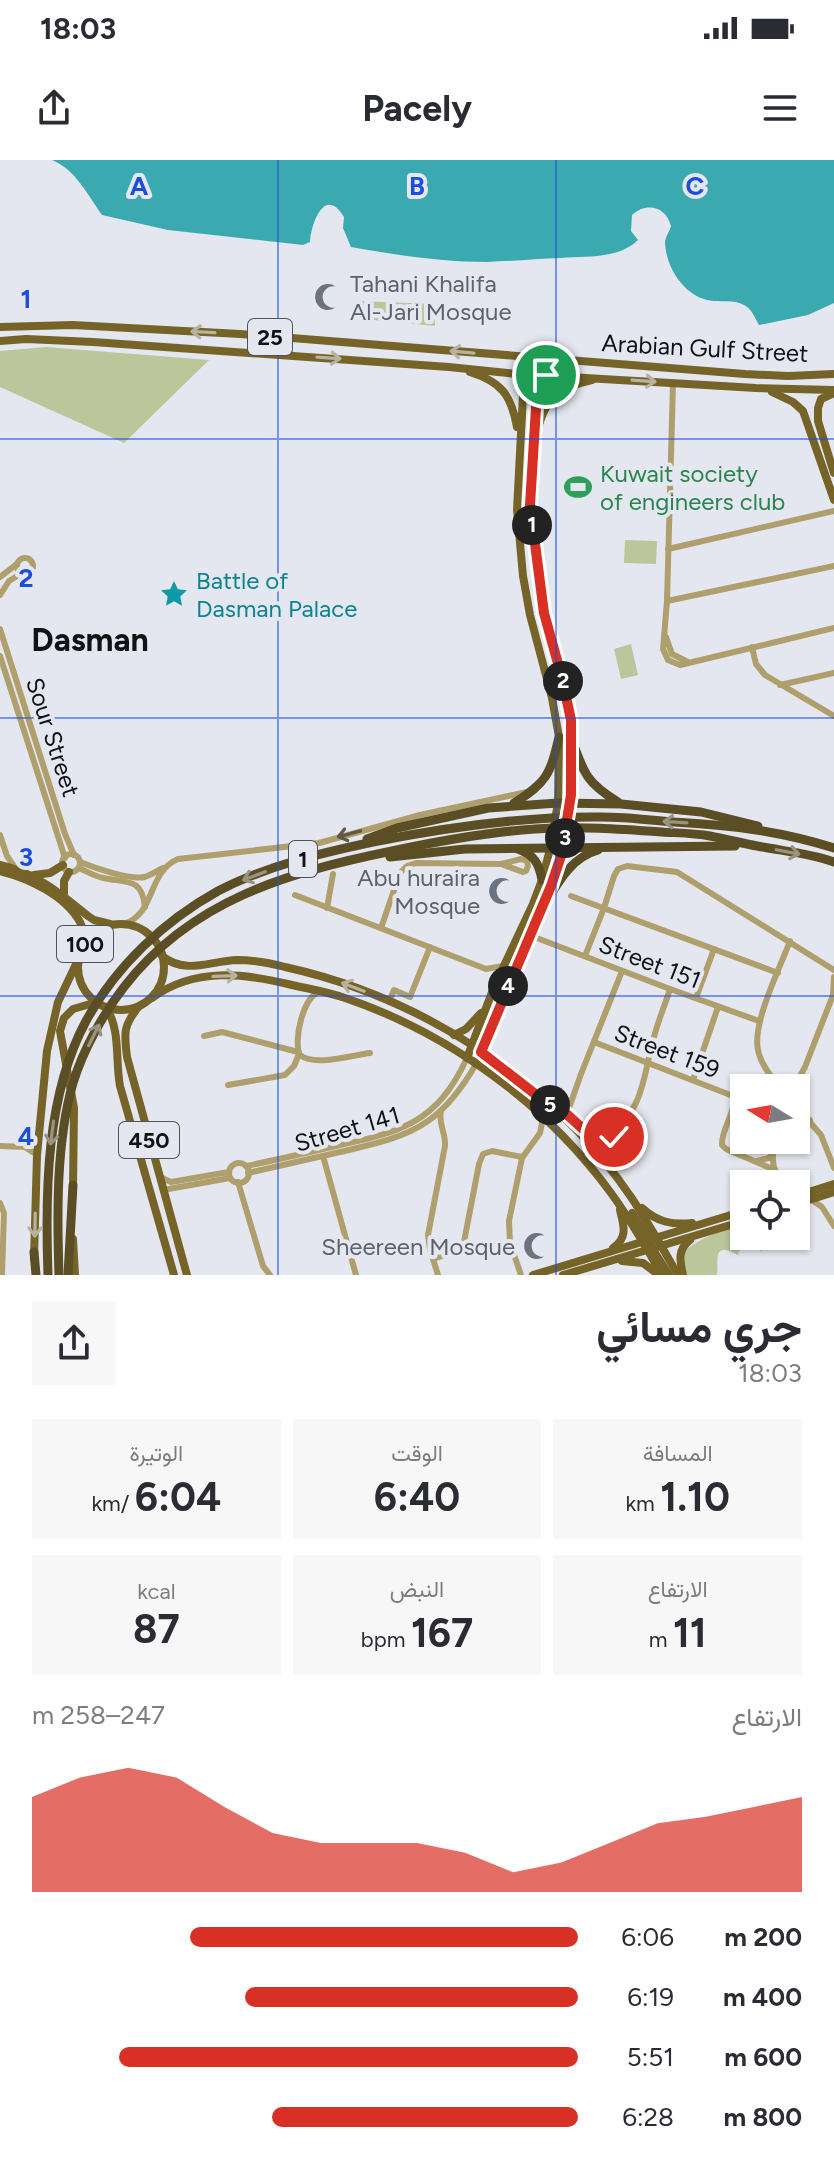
<!DOCTYPE html>
<html lang="ar">
<head>
<meta charset="utf-8">
<style>
  :root { --surface:#fff; --page:#f7f7f7; --text:#2b2b33; --muted:#7c7c81; --accent:#d93025 }
  body { margin:0; font-family:Figtree,Vazirmatn,sans-serif; background:var(--page); color:var(--text); direction:rtl; height:100vh; display:flex; flex-direction:column; font-size:30px; white-space:nowrap }
  * { box-sizing:border-box; margin:0 }
  p { font-size:26px; color:var(--muted) }
  .icon { flex:none; width:44px; height:44px; fill:none; stroke:currentColor; stroke-width:2; stroke-linecap:round; stroke-linejoin:round }
  .map { position:relative; height:1115px; overflow:hidden; direction:ltr }
  .drawer { display:flex; flex-direction:column; background:var(--surface); flex:1 }
  .drawer>* { flex:none }
  .needle { width:52px; rotate:281deg }
  .buttons { position:absolute; left:730px; top:914px; display:grid; gap:16px }
  .buttons a { display:grid; place-items:center; width:80px; height:80px; border-radius:0px; background:var(--surface); box-shadow:0 2px 6px #0004; font-size:40px }
  .pin { position:absolute; display:grid; place-items:center; width:68px; height:68px; color:#fff; margin:-34px; border:4px solid #fff; border-radius:50%; box-shadow:0 2px 8px #0007 }
  .km { position:absolute; width:40px; height:40px; margin:-20px; border-radius:50%; background:#222; color:#fff; font-size:22px; line-height:40px; text-align:center }
  .round { display:grid; place-items:center; flex:none; width:84px; height:84px; border-radius:0px; background:var(--page) }
  .headline { display:flex; align-items:center; justify-content:space-between; height:136px; padding:0 32px }
  h1 { font-size:44px; font-weight:700; line-height:60px }
  .figures { display:grid; grid-template-columns:repeat(3,1fr); gap:12px; height:136px; padding:8px 32px }
  .figures div { display:grid; align-content:center; border-radius:0px; background:var(--page); text-align:center }
  .figures b { font-size:40px; font-weight:700 }
  .figures small { font-size:22px; font-weight:400 }
  .figures p { font-size:22px }
  .chart { height:224px; padding:16px 32px }
  .chart p { display:flex; justify-content:space-between }
  .chart svg { width:100%; height:144px; margin-top:8px; fill:var(--accent); opacity:.7 }
  ul { padding:0 32px; list-style:none; font-size:26px }
  li { display:grid; grid-template-columns:128px 96px 1fr; align-items:center; height:60px }
  li i { height:20px; border-radius:10px; background:var(--accent) }
  .status { display:flex; justify-content:space-between; align-items:center; height:56px; padding:0 40px; background:var(--surface); direction:ltr }
  .status svg { height:22px; fill:currentColor }
  header { display:flex; justify-content:space-between; align-items:center; height:104px; padding:0 32px; background:var(--surface); font-size:36px; font-weight:700 }
  .map>svg:first-child { display:block }
  .green { fill:#bcc69b }
  .water { fill:#3ba9b0 }
  .lines { fill:none; stroke-linecap:round; stroke-linejoin:round }
  .minor { stroke:#af9f6c; stroke-width:6 }
  .major { stroke:#756328; stroke-width:8 }
  .highway { stroke:#5c4e24; stroke-width:9 }
  .oneway { stroke:#b8b2a0 }
  .oneway2 { stroke:#9a9380 }
  .oneway3 { stroke:#605840 }
  .route-casing { stroke:#fff; stroke-width:16 }
  .route { stroke:#d93025; stroke-width:10 }
  .grid { fill:none; stroke:#1d4ed8; stroke-width:2; stroke-opacity:0.55 }
  .labels { text-anchor:middle; dominant-baseline:central; stroke-width:8; stroke-linejoin:round; paint-order:stroke }
  .shield { fill:#e5e7f0; stroke:#515257; stroke-width:2 }
  .shield-label { font-size:22px; font-weight:bold; fill:#111215 }
  .worship-label { font-size:24px; fill:#5b616d; stroke:#e5e7f0; text-anchor:end }
  .street-label { font-size:24px; fill:#111215; stroke:#e5e7f0 }
  .leisure-label { font-size:24px; fill:#27864d; stroke:#e5e7f0; text-anchor:start }
  .culture-label { font-size:24px; fill:#0d838f; stroke:#e5e7f0; text-anchor:start }
  .district-label { font-size:32px; font-weight:bold; fill:#111215; stroke:#e5e7f0 }
  .grid-label { font-size:26px; text-anchor:middle; font-weight:bold; fill:#1d4ed8; stroke:#e5e7f0; stroke-width:8; stroke-linejoin:round; paint-order:stroke }
</style>
</head>
<body>
<div class="status"><b>18:03</b><svg viewBox="0 0 49 12"><path d="M0 12V9h3v3zM5 12V6h3v6zM10 12V3h3v9zM15 12V0h3v12zM26 1h20v11H26zM47 4h2v5h-2z"/></svg></div>
<header><svg class="icon" aria-label="menu" viewBox="0 0 24 24"><path d="M4 6h16M4 12h16M4 18h16"/></svg>Pacely<svg class="icon" aria-label="share" viewBox="0 0 24 24"><path d="M12 15V3M7 8l5-5 5 5M5 13v7h14v-7"/></svg></header>
<div class="map">
<svg width="834" height="1115" viewBox="0 0 834 1115">
  <rect width="100%" height="100%" fill="#e5e7f0"/>
  <g class="green">
    <path d="M358,141L434,144L435,166L354,158Z"/>
    <path d="M46,187L209,200L124,283L0,227V191Z"/>
    <path d="M625,380L657,381L656,404L624,403Z"/>
    <path d="M631,484L638,515L621,519L614,489Z"/>
    <path d="M736,1067H744V1072L737,1079V1081L744,1080L757,1083L762,1092C754,1086 747,1086 739,1091L738,1095C711,1080 719,1102 717,1115H687L683,1103L684,1092C698,1079 718,1071 736,1067Z"/>
  </g>
  <path class="water" d="M52,0H834V143L808,155L759,165C755,158 752,149 744,145C734,139 719,143 707,140C683,134 666,107 665,83C665,77 669,73 671,66C666,46 646,42 632,55L631,71L638,80C619,99 587,96 561,98C537,99 512,101 487,102C442,102 396,95 351,87L343,68L344,57C325,25 311,63 310,82L303,85L168,70L102,55C88,35 75,9 52,0Z"/>
  <g class="lines">
    <g class="minor">
      <path d="M673,223L667,441L663,489L668,500L680,505L834,468"/>
      <path d="M668,389L834,351"/>
      <circle cx="25" cy="406" r="8"/>
      <path d="M0,417L17,404"/>
      <path d="M0,435L9,421L22,413"/>
      <path d="M667,441L834,406"/>
      <path d="M0,469L65,674L74,695"/>
      <path d="M666,477L672,494L688,502"/>
      <path d="M752,487L756,504L765,515L834,556"/>
      <path d="M0,496L65,698"/>
      <path d="M780,525L834,513"/>
      <path d="M0,675L7,696L16,709"/>
      <circle cx="71" cy="703" r="9"/>
      <path d="M80,702C95,708 129,720 145,717C151,715 157,711 163,708"/>
      <path d="M79,708C86,711 94,716 103,718C126,723 142,717 145,747"/>
      <path d="M295,735L486,809L503,806"/>
      <path d="M571,736L778,813"/>
      <path d="M327,748L333,714"/>
      <path d="M124,764C156,754 147,712 178,699L319,683L420,655L527,632"/>
      <path d="M381,768L400,713L407,706L416,703L501,704L521,699L527,701L528,706L526,711L523,712L501,704"/>
      <path d="M529,775L670,829L759,861"/>
      <path d="M585,796L604,748L614,716L618,709L627,706L677,712L834,810"/>
      <path d="M319,832C303,837 293,881 300,895C315,907 352,895 370,893"/>
      <path d="M696,838L714,789"/>
      <path d="M389,842L394,830L410,837L430,787"/>
      <path d="M204,876L222,872L298,892"/>
      <path d="M594,882L733,936C737,952 721,968 722,985L726,989L775,1010"/>
      <path d="M693,920L718,847"/>
      <path d="M228,925L285,915L294,906L299,894"/>
      <path d="M780,928C771,916 761,905 758,890C752,863 780,808 790,781"/>
      <path d="M787,928L800,916L805,907L833,835L834,817"/>
      <path d="M796,946L821,975L834,1008"/>
      <path d="M561,949L583,969L612,974"/>
      <path d="M570,957L569,948L581,914L622,811"/>
      <path d="M796,970L810,960"/>
      <path d="M0,986L25,987L37,995"/>
      <path d="M773,994C772,1005 776,1017 785,1024"/>
      <path d="M323,996L356,1115"/>
      <path d="M757,1001L769,998L784,980"/>
      <circle cx="239" cy="1013" r="10"/>
      <path d="M246,1006C276,1000 306,993 336,986C401,972 437,963 467,898"/>
      <path d="M612,1010L609,995L614,980L612,974C645,945 643,916 654,877C658,861 665,845 670,829"/>
      <path d="M248,1013C279,1006 309,999 340,992C370,985 402,979 428,961C448,947 464,925 476,904"/>
      <path d="M160,1017L171,1022L229,1012"/>
      <path d="M238,1022L263,1106L270,1115"/>
      <path d="M163,1030L230,1018"/>
      <path d="M812,1040L822,1047L834,1066"/>
      <path d="M0,1043L4,1053L2,1115"/>
      <path d="M433,1099L458,1091L463,1087L479,1004L483,994L492,991L522,997"/>
      <path d="M438,1115L430,1089L428,1075L445,986C446,973 438,964 441,951"/>
      <path d="M521,1115L510,1083L509,1061L522,998L540,973L543,958"/>
    </g>
    <g class="major">
      <path d="M0,167L73,165L240,174L745,214L788,216L834,214"/>
      <path d="M0,181L26,179L93,182L449,207L517,214L756,228L834,230"/>
      <path d="M470,212C501,222 511,234 517,267"/>
      <path d="M772,232L793,242L803,251L834,340"/>
      <path d="M834,233L821,239L818,248V261L834,313"/>
      <path d="M538,268C548,234 558,228 592,220"/>
      <path d="M0,705C36,713 60,733 88,756L94,760L110,764"/>
      <path d="M0,711C28,718 65,735 80,762C84,770 84,778 83,787"/>
      <path d="M34,715L50,713L63,705"/>
      <path d="M64,736V721L69,712"/>
      <circle cx="121" cy="807" r="43"/>
      <path d="M162,796C186,815 209,801 237,800C253,800 270,803 285,807C421,837 552,921 631,1037C648,1062 663,1089 678,1115"/>
      <path d="M152,838C194,807 244,813 292,825C310,829 328,832 345,838C449,873 546,944 611,1033C630,1059 646,1087 662,1115"/>
      <path d="M139,846C123,866 124,873 127,897L187,1115"/>
      <path d="M106,847C121,871 115,899 120,926L174,1115"/>
      <path d="M454,875L466,869L481,853"/>
      <path d="M467,898L494,827L533,744L542,720L549,693L558,643L559,577L552,538L530,455L523,416L517,350L525,197"/>
      <path d="M476,904L551,726L563,686L571,635V560L562,518L544,453L530,345L540,198"/>
      <path d="M73,1029L74,948L60,871L64,858L73,849L97,842"/>
      <path d="M796,1036L834,1024"/>
      <path d="M796,1044L834,1032"/>
      <path d="M642,1048C657,1062 672,1065 692,1063"/>
      <path d="M632,1053L651,1082"/>
      <path d="M73,1079L75,1115"/>
      <path d="M613,1088C628,1078 624,1066 620,1050"/>
      <path d="M652,1088L669,1115"/>
      <path d="M34,1098L37,995L47,891L58,842L79,798"/>
      <path d="M622,1101L643,1103L659,1115"/>
      <path d="M533,1115L744,1051"/>
      <path d="M563,1115L744,1061"/>
      <path d="M683,1115C680,1101 677,1090 690,1080"/>
    </g>
    <g class="highway">
      <path d="M572,580C584,614 587,623 618,642"/>
      <path d="M514,643C547,622 550,615 559,577"/>
      <path d="M367,679L397,668L488,648L558,643L621,644L701,652L758,666"/>
      <path d="M518,689C534,695 539,703 542,720"/>
      <path d="M390,697L465,689L735,686"/>
      <path d="M543,747C558,723 570,698 598,690"/>
      <path d="M34,1092L36,1115"/>
      <path d="M48,1115C45,1032 46,935 86,861C116,806 164,761 218,731C266,706 321,693 373,682C448,667 525,656 601,657C625,657 650,660 674,662C730,665 780,671 834,688"/>
      <path d="M59,1115C57,1054 56,982 73,923C83,890 103,854 124,827C191,740 289,712 392,691C439,681 487,672 535,669C577,666 620,669 662,672C678,673 694,673 710,676C726,679 741,683 757,686C782,691 810,693 834,702"/>
      <path d="M68,1115L73,1025"/>
    </g>
  </g>
  <defs><path id="oneway-shaft" d="M-6 0H5M1.5-3L5.5 0L1.5 3" fill="none" stroke-width="1.6" stroke-linecap="round" stroke-linejoin="round" transform="scale(2)"/></defs>
  <g class="oneway">
    <use href="#oneway-shaft" transform="translate(203 172) rotate(-177)"/>
    <use href="#oneway-shaft" transform="translate(462 192) rotate(-175)"/>
    <use href="#oneway-shaft" transform="translate(329 198) rotate(4)"/>
    <use href="#oneway-shaft" transform="translate(644 221) rotate(4)"/>
    <use href="#oneway-shaft" transform="translate(225 816) rotate(-2)"/>
    <use href="#oneway-shaft" transform="translate(353 827) rotate(-159)"/>
    <use href="#oneway-shaft" transform="translate(35 1065) rotate(91)"/>
  </g>
  <g class="oneway2">
    <use href="#oneway-shaft" transform="translate(675 662) rotate(-176)"/>
    <use href="#oneway-shaft" transform="translate(788 692) rotate(11)"/>
    <use href="#oneway-shaft" transform="translate(254 716) rotate(159)"/>
    <use href="#oneway-shaft" transform="translate(94 875) rotate(-63)"/>
    <use href="#oneway-shaft" transform="translate(52 973) rotate(97)"/>
  </g>
  <use class="oneway3" href="#oneway-shaft" transform="translate(349 674) rotate(165)"/>
  <g class="lines">
    <g class="route-casing">
      <path id="route" d="M546,215H538L530,345L544,453L562,518L571,560V635L561,696L551,726L481,892L552,947L561,949L583,969L609,972L614,977"/>
    </g>
    <use href="#route" class="route"/>
  </g>
  <path class="grid" d="M278,0V1115M556,0V1115M0,279H834M0,558H834M0,836H834"/>
  <defs>
    <g id="mosque-bare" transform="scale(2.16)"><path d="M3.5-4.9A6 6 0 1 0 3.5 4.9A5 5 0 1 1 3.5-4.9Z" fill="#6b7280" stroke="#e5e7f0" stroke-width="2.5" paint-order="stroke"/></g>
    <g id="stadium-bare" transform="scale(2.16)"><path d="M0-5a6.5 5 0 1 0 0 10a6.5 5 0 1 0 0-10ZM-3.5-1.8h7v3.6h-7Z" fill="#2e9e5b" stroke="#e5e7f0" stroke-width="2.5" paint-order="stroke"/></g>
    <g id="sight-bare" transform="scale(2.16)"><path d="M0-6L1.8-2.2L6-1.7L2.9 1.2L3.7 5.4L0 3.3L-3.7 5.4L-2.9 1.2L-6-1.7L-1.8-2.2Z" fill="#0f9aa8" stroke="#e5e7f0" stroke-width="2.5" paint-order="stroke"/></g>
  </defs>
  <g fill-rule="evenodd">
    <use href="#mosque-bare" x="328" y="137"/>
    <use href="#stadium-bare" x="578" y="327"/>
    <use href="#sight-bare" x="174" y="434"/>
    <use href="#mosque-bare" x="502" y="731"/>
    <use href="#mosque-bare" x="537" y="1086"/>
  </g>
  <g class="labels">
    <g class="shield">
      <rect x="248" y="159" width="44" height="36" rx="6"/>
      <rect x="289" y="681" width="28" height="36" rx="6"/>
      <rect x="57" y="766" width="56" height="36" rx="6"/>
      <rect x="119" y="962" width="60" height="36" rx="6"/>
    </g>
    <g class="shield-label">
      <text x="270" y="177">25</text>
      <text x="303" y="699">1</text>
      <text x="85" y="784">100</text>
      <text x="149" y="980">450</text>
    </g>
    <g class="worship-label">
      <text x="350" y="123" text-anchor="start">Tahani Khalifa<tspan x="350" dy="28">Al-Jari Mosque</tspan></text>
      <text x="480" y="717">Abu huraira<tspan x="480" dy="28">Mosque</tspan></text>
      <text x="515" y="1086">Sheereen Mosque</text>
    </g>
    <g class="street-label">
      <text transform="translate(705 188) rotate(3)">Arabian Gulf Street</text>
      <text transform="translate(53 577) rotate(72)">Sour Street</text>
      <text transform="translate(650 802) rotate(21)">Street 151</text>
      <text transform="translate(667 891) rotate(21)">Street 159</text>
      <text transform="translate(347 969) rotate(-16)">Street 141</text>
    </g>
    <g class="leisure-label">
      <text x="600" y="313">Kuwait society<tspan x="600" dy="28">of engineers club</tspan></text>
    </g>
    <g class="culture-label">
      <text x="196" y="420">Battle of<tspan x="196" dy="28">Dasman Palace</tspan></text>
    </g>
    <g class="district-label">
      <text x="90" y="480">Dasman</text>
    </g>
  </g>
  <g class="grid-label">
    <text x="139" y="35">A</text>
    <text x="417" y="35">B</text>
    <text x="695" y="35">C</text>
    <text x="26" y="148">1</text>
    <text x="26" y="427">2</text>
    <text x="26" y="706">3</text>
    <text x="26" y="985">4</text>
  </g>
</svg>
<div class="buttons">
<a><svg class="needle" viewBox="-14 -14 28 28"><path d="M0-13l5 13h-10z" fill="#e53935"/><path d="M0 13l5-13h-10z" fill="#7c7c81"/></svg></a>
<a><svg class="icon" aria-label="locate" viewBox="0 0 24 24"><circle cx="12" cy="12" r="6"/><path d="M12 2v4M12 18v4M2 12h4M18 12h4"/></svg></a>
</div>
<div class="pin" style="left:546px;top:215px;background:#1e9e55"><svg class="icon" aria-label="arrive" viewBox="0 0 24 24"><path d="M6 21V4h12l-3 4 3 4H6"/></svg></div>
<div class="pin" style="left:614px;top:977px;background:#d93025"><svg class="icon" aria-label="check" viewBox="0 0 24 24"><path d="M5 12l5 5 9-10"/></svg></div>
<b class="km" style="left:532px;top:365px">1</b>
<b class="km" style="left:563px;top:521px">2</b>
<b class="km" style="left:565px;top:678px">3</b>
<b class="km" style="left:508px;top:826px">4</b>
<b class="km" style="left:550px;top:945px">5</b>
</div>
<section class="drawer">
<div class="headline"><div><h1>جري مسائي</h1><p>18:03</p></div><a class="round"><svg class="icon" aria-label="share" viewBox="0 0 24 24"><path d="M12 15V3M7 8l5-5 5 5M5 13v7h14v-7"/></svg></a></div>
<div class="figures">
<div><p>المسافة</p><b>1.10<small> km</small></b></div>
<div><p>الوقت</p><b>6:40</b></div>
<div><p>الوتيرة</p><b>6:04<small> /km</small></b></div>
</div>
<div class="figures">
<div><p>الارتفاع</p><b>11<small> m</small></b></div>
<div><p>النبض</p><b>167<small> bpm</small></b></div>
<div><p>kcal</p><b>87</b></div>
</div>
<div class="chart"><p><span>الارتفاع</span>247–258 m</p>
<svg viewBox="0 0 160 44" preserveAspectRatio="none"><path d="M0 44V15L10 9L20 6L30 9L40 18L50 26L60 29L70 29L80 29L90 32L100 38L110 35L120 29L130 23L140 21L150 18L160 15V44z"/></svg>
</div>
<ul>
<li><b>200 m</b>6:06<i style="width:71%"></i></li>
<li><b>400 m</b>6:19<i style="width:61%"></i></li>
<li><b>600 m</b>5:51<i style="width:84%"></i></li>
<li><b>800 m</b>6:28<i style="width:56%"></i></li>
</ul>
</section>
</body>
</html>
